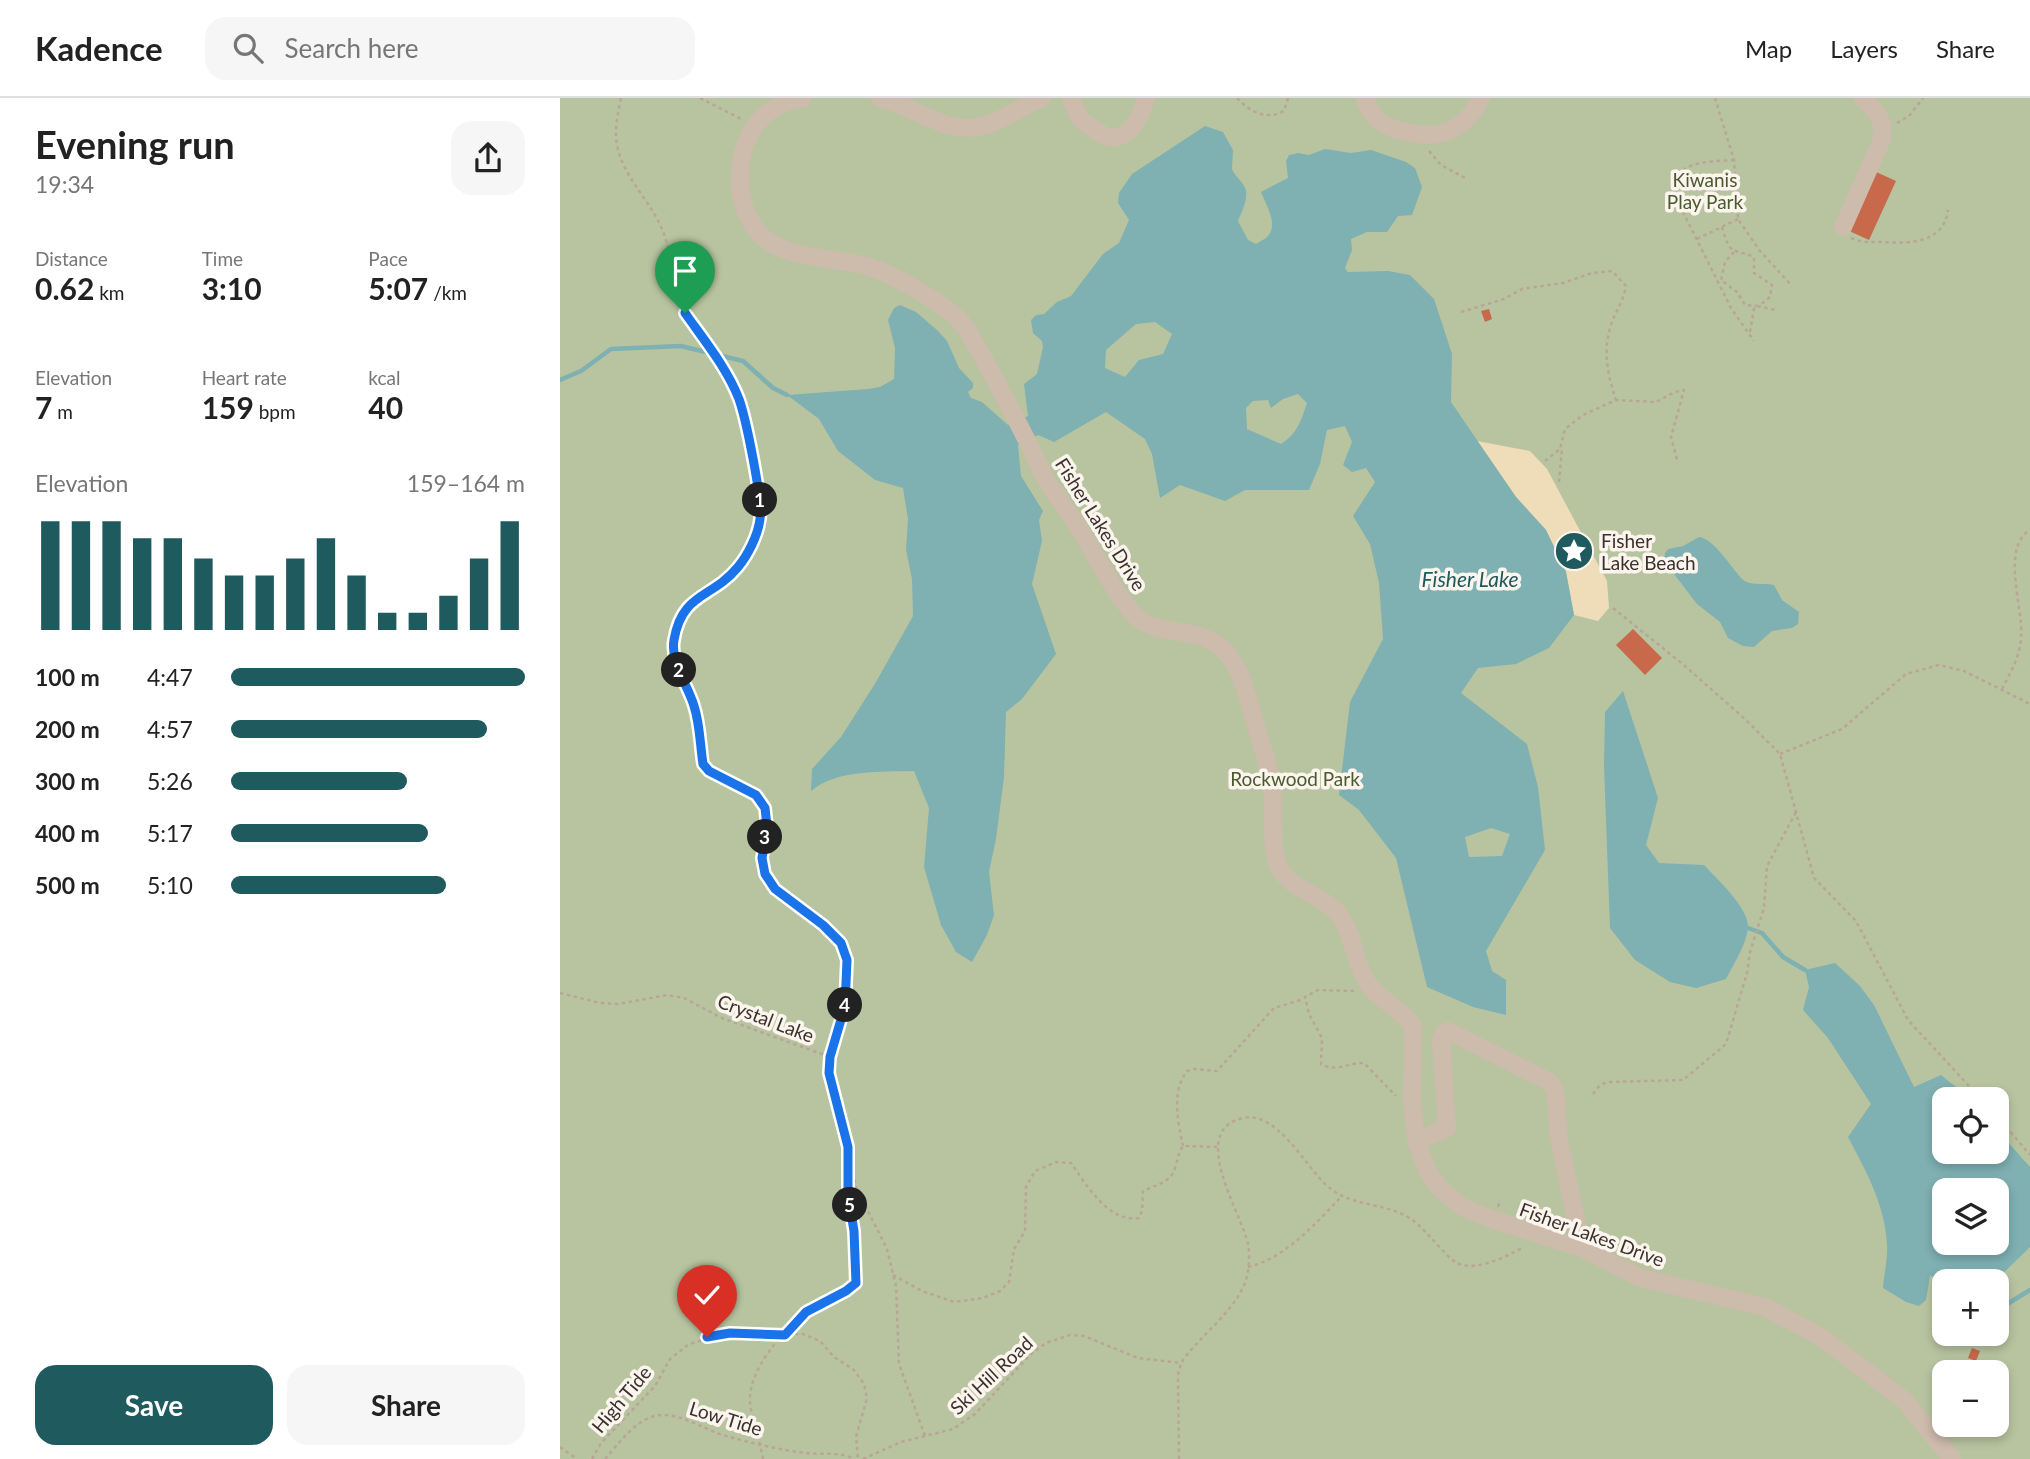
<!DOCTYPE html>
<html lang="en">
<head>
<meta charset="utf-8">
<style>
  :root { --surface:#fff; --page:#f6f6f6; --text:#222; --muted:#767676; --line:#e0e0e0; --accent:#1f5a5e }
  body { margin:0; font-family:Lato,sans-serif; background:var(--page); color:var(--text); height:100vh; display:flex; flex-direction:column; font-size:26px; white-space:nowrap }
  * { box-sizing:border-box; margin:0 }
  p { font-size:23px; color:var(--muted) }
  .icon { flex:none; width:38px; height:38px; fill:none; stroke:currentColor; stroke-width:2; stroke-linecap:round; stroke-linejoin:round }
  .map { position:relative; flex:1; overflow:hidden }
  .panel { display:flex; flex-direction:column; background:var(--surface); width:560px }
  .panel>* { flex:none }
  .tools { position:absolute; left:1372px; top:989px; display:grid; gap:14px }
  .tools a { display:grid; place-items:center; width:77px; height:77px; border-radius:14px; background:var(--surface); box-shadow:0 4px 10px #0003; font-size:35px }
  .pin { position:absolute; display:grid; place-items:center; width:60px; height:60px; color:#fff; margin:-72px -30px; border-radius:50% 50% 50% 0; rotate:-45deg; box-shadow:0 0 7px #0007 }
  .pin .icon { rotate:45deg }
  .km { position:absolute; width:35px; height:35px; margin:-18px; border-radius:50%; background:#222; color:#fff; font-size:19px; line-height:35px; text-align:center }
  .round { display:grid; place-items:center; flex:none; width:74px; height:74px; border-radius:21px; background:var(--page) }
  .head { display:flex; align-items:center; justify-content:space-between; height:119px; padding:0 35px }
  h1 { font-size:38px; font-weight:700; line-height:52px }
  .metrics { display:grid; grid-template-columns:repeat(3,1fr); gap:10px; height:119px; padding:7px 35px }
  .metrics div { display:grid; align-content:center }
  .metrics b { font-size:30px; font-weight:700 }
  .metrics small { font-size:19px; font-weight:400 }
  .metrics p { font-size:19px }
  .chart { height:196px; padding:14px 35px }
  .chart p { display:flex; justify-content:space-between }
  .chart svg { width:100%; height:126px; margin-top:7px; stroke:var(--accent); stroke-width:6 }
  .action { display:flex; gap:14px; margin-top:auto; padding:14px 35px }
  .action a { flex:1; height:80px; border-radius:21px; background:var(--accent); color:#fff; font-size:28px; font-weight:700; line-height:80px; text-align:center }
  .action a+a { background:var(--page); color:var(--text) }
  ul { padding:0 35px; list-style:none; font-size:23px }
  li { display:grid; grid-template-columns:112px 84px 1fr; align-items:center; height:52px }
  li i { height:18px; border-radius:9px; background:var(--accent) }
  header { display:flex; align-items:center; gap:42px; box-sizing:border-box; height:98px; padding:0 35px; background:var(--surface); border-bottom:2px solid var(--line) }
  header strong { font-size:33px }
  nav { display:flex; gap:38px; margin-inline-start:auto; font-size:24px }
  .search { width:490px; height:63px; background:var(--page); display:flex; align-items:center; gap:18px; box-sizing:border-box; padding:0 24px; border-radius:21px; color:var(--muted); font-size:26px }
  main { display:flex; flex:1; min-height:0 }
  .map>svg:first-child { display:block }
  .green { fill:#b8c4a0; fill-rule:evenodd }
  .sand { fill:#efdcb8 }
  .water { fill:#7fb0b2; fill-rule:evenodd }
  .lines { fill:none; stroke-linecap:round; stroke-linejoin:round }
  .stream { stroke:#7fb0b2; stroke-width:4.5 }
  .building { fill:#c8694b }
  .path { stroke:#b9a596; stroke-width:2.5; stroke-dasharray:3.5 3.5; stroke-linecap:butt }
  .minor { stroke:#cdbbac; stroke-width:18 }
  .route-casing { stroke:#fff; stroke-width:14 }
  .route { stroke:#1a73e8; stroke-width:9 }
  .labels { text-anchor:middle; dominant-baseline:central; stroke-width:7; stroke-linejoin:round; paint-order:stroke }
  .park-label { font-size:19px; fill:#4a5a2e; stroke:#fbf5ee }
  .street-label { font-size:19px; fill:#3b302b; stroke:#fbf5ee }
  .poi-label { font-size:19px; fill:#3b302b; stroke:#fbf5ee; text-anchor:start }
  .water-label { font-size:21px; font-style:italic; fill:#1f5a5e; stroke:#fbf5ee }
</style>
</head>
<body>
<header>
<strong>Kadence</strong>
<div class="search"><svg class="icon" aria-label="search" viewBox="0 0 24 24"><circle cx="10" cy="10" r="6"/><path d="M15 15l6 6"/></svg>Search here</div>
<nav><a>Map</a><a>Layers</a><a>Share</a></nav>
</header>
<main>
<section class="panel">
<div class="head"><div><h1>Evening run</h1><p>19:34</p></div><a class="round"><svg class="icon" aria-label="share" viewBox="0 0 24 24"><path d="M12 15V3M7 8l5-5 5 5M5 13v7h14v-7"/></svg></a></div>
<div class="metrics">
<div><p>Distance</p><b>0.62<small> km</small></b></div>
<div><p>Time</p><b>3:10</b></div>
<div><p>Pace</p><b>5:07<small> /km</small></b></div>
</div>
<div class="metrics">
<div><p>Elevation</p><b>7<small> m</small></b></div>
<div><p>Heart rate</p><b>159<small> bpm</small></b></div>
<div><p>kcal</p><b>40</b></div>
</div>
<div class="chart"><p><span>Elevation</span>159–164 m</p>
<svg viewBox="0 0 160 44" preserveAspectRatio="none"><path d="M5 44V6M15 44V6M25 44V6M35 44V12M45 44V12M55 44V19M65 44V25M75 44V25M85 44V19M95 44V12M105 44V25M115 44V38M125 44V38M135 44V32M145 44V19M155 44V6"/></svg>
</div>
<ul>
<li><b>100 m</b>4:47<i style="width:100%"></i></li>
<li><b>200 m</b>4:57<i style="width:87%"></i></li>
<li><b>300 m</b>5:26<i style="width:60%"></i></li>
<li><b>400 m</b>5:17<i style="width:67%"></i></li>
<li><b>500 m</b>5:10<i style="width:73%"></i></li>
</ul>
<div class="action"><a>Save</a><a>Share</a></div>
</section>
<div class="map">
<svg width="1470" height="1361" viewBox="0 0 1470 1361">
  <rect width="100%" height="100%" fill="#f4ebe1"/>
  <path class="green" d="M0,0H1470V1361H0ZM1384,1001H1437V1054H1384ZM1384,1092H1437V1144H1384ZM1384,1183H1437V1236H1384ZM1384,1274H1437V1326H1384Z"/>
  <path class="sand" d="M917,343L970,353L987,371L1047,483L1049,510L1038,523L1014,517L1006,474L986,432L956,399Z"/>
  <g class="water">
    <path d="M645,28L663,34L673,52L672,71C675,78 678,79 682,85C692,96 682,112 678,123L688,142L696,146C699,144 703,142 706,140C720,128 706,107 701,94L728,80L726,63L729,57L738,55L749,57L765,51L791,55L811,52L846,64L855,70L862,89L852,117L838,118L827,134H807L791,141L792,152L785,170L788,174L828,173L850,177L874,201L892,256L891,304L956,399L986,432L1006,474L1014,517L989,550L956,566L918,570L901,595L967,646L978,689L985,752L926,853L932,873L946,882V917L913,909L867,889L836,760L799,712L779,697L790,604L823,541L819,485L810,446L793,418L815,384L806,370L792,374L783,367L792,344L785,328L767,332L760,366L749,392H685L665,403L620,387L600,400L592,356L585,341L546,314L494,344L478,337L458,347L461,378L483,413L479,422L482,443L472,486L496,556L462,601L446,614L444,679L436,741L429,774L434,817L427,837L412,864L396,854L381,827L364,769L369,710L354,673C322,674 277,671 251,693L252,671L281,639L316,584L353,518L352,481L346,452L348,421L343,390L315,382L278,353L259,321L227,297L308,291L320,289L334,281L335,250L328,222L334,210L340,207L356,214L377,232L387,243L399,270L413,285V290L408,294L411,300L422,304L448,327L468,318L464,286L477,276L483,249L482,243L473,235L471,222L476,217L484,216L497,204L511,198L543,156L559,145L569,122L558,105L559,95L572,76ZM595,224L612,236L603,256L579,262L565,279L545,270L546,252L576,226ZM738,296L747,305C741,323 737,336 721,346L687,331L686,310L693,303L708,302L711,310L723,301ZM931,730L950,736L942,758L909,759L905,739Z"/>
    <path d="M1139,439C1153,440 1172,470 1182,481C1191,489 1204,484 1214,487L1222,502L1239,514L1238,526L1232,530L1212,533L1194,549L1183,548L1168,540L1160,524L1137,506L1104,463L1105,455L1108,451L1123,448Z"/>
    <path d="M1063,593L1098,700L1086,747L1099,765L1144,767C1156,780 1190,811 1188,830C1186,847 1174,865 1166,881L1136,890L1110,884L1075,862L1050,830L1044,668L1045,614Z"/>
    <path d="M1275,865L1300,888L1314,907L1354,989L1381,977L1411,1001H1384V1054H1437V1032L1470,1069V1149L1435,1183H1400L1370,1178L1366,1202L1359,1208L1346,1204L1323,1190C1324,1176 1328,1160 1327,1146C1325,1107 1306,1073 1288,1039L1311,1006L1268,940L1243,912L1249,889L1245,872ZM1384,1092H1437V1144H1384Z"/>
  </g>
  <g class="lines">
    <g class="stream">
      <path d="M0,282L21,273L51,251L121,248L183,263L213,290L227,297"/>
      <path d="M1188,830L1202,835L1223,859L1245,872"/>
      <path d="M1437,1209L1444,1208L1470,1192"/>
    </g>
  </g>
  <g class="building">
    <path d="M1314,73L1336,83L1309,142L1287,132Z"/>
    <path d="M929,211L932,221L925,224L921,213Z"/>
    <path d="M1073,531L1102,560L1085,577L1056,547Z"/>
    <path d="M1412,1250L1420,1253L1416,1263L1408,1260Z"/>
  </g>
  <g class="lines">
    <g class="path">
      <path d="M61,0C58,16 54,31 57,47C63,80 93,105 104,136C114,165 109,187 127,217C144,245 169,271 179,303C184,319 187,338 190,355C198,391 207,417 188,452C182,463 176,473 166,481C139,504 119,501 114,543C111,566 128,587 134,608C139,626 140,647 143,666C159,685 191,685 203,708C217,732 189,760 215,790C236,814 278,825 286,859C288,866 287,874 286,880C286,889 286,899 285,907C281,931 270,951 269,975L296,1089L327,1151L336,1188L339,1266L365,1338"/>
      <path d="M140,0L183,22"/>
      <path d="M677,0C689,13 706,23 724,13L728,0"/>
      <path d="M1155,0L1174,62L1178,121L1200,153L1232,188"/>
      <path d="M1337,25L1349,18L1363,0"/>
      <path d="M869,53L881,67L905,80"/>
      <path d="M1174,62C1146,64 1106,62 1117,102L1171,210L1194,243"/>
      <path d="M1162,129C1171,159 1170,149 1194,159V175L1212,187L1210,199L1200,207"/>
      <path d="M1291,140C1302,145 1312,144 1323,144C1350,146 1384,145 1388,112"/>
      <path d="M1137,141L1178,121"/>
      <path d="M1174,154L1165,164L1161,182L1177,194L1185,207L1197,208"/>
      <path d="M901,214L944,201L962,191L1003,185L1032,175L1052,173L1066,188C1063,205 1054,215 1050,230C1043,254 1048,279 1056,302"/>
      <path d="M1190,234L1194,211L1197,208L1216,212"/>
      <path d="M985,363L1000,351L1005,331L1023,317L1056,302L1096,304L1115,294L1124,292L1111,339L1118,365"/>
      <path d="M999,384L1002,350"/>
      <path d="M1053,510L1125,568L1186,622L1220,656L1254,780L1296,823L1348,922L1421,1001"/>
      <path d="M1442,591C1450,575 1460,559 1461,540C1464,510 1440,450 1470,432"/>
      <path d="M1220,656L1282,631L1346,576L1379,567L1404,573L1470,606"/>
      <path d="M794,893L758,892L745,899L749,916L762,940L761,966C777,975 789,964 804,965L836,998"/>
      <path d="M0,895L40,905L58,906L107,897L124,900L162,920L270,959"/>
      <path d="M1033,996L1040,987L1047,984L1123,982L1166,946L1187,875L1190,854L1204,810L1207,768L1236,714"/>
      <path d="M1437,1018L1470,1057"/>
      <path d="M623,1048C618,1025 611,994 627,973L634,971L657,973L714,910L744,901"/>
      <path d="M938,1109L940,1102"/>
      <path d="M688,1169C726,1160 756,1125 782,1098"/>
      <path d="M333,1177L362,1193L394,1204L423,1200L440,1193L449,1184L454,1151L465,1133L466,1089L475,1073L496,1064L511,1065C526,1086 548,1125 579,1120L582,1113L583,1093C595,1087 611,1085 615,1070C618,1061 618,1056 623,1048L658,1049"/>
      <path d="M0,1349L17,1361"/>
      <path d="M32,1361L41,1345L95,1288L110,1261L129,1246L170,1235H196L243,1236L260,1243L274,1259L294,1272L304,1286L307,1300L296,1339L298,1361"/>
      <path d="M45,1361C58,1346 74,1324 94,1318C117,1312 144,1332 166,1338C191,1345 220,1352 246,1355C263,1357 279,1353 294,1361"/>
      <path d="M203,1361C200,1342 191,1322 190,1303C189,1271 221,1235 246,1215C261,1203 281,1197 296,1185C294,1142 288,1100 288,1058"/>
      <path d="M303,1361L341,1344L393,1331L415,1316L471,1256L486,1245L510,1237L524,1238L578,1260L621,1265"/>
      <path d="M619,1361L618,1277L621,1265C638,1239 676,1213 686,1182C689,1172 690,1156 688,1146C682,1116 627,1032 683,1020C717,1013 744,1066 766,1087C789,1108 818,1104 844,1117C855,1122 864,1132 872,1141C880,1149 889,1161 899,1166C919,1173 947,1158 964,1149"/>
    </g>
    <g class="minor">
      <path d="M243,0C229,3 213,8 203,19C176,45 173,95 192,126C213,162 267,158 303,167C329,174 385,205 402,225C413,239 420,255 428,269C448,305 467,341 484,378C493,395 506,410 516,426C535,454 549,487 571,513C601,550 648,514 678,572C685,587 689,605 694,621C700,643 709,666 712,689C715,711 709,752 720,771C733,793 760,796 776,813C794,833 793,862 807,884C818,902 841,910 853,928L852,1002L856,1043L868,1074L878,1088L891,1100L902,1109L934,1122L1022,1150L1081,1180L1205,1209L1261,1239L1344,1302L1392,1361"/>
      <path d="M320,0C353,8 388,38 423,28C444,22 462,8 482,0"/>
      <path d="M511,0C514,7 516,14 520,20C525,26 532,30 538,34C564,52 580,22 586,0"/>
      <path d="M805,0C809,18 821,27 839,32C876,43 902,36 921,0"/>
      <path d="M1283,129L1322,41C1325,21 1316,13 1302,0"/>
      <path d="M856,1043L887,1030L881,943L884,935L888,933L990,984L995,992L999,1041L1022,1150"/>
    </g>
  </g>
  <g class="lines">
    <g class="route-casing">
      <path id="route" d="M125,215C144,242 167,270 179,301C186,321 203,403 200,421C198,437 188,457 178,469C152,501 122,494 114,542C110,565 128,587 134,608C140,626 140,647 143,666L149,673L196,697L205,710L207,728L202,760L205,776L215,791L263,827L281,845L287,862L285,908L270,959L269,975L288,1049V1097L294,1133L296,1185L286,1193L246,1214L225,1237L170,1235L147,1239"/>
    </g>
    <use href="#route" class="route"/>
  </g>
  <defs>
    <g id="sight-disc" transform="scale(2.0125)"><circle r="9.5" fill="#1f5a5e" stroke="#fbf5ee"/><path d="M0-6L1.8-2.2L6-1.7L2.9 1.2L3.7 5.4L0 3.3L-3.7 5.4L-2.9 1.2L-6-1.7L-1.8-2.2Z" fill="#fff"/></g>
  </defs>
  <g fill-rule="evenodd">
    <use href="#sight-disc" x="1014" y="453"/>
  </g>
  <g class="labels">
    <g class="park-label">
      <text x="1145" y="81">Kiwanis<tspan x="1145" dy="22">Play Park</tspan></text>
      <text x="735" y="680">Rockwood Park</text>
    </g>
    <g class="street-label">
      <text transform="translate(541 426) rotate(58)">Fisher Lakes Drive</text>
      <text transform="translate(206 920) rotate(21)">Crystal Lake</text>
      <text transform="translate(1032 1136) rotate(20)">Fisher Lakes Drive</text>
      <text transform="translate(431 1277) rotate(-43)">Ski Hill Road</text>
      <text transform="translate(61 1301) rotate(-50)">High Tide</text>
      <text transform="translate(166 1320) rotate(17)">Low Tide</text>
    </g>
    <g class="poi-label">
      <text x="1041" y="442">Fisher<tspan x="1041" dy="22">Lake Beach</tspan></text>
    </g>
    <g class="water-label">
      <text x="910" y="480">Fisher Lake</text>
    </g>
  </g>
</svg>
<div class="tools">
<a><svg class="icon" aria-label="locate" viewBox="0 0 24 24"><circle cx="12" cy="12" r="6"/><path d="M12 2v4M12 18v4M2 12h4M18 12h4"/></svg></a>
<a><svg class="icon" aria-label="layers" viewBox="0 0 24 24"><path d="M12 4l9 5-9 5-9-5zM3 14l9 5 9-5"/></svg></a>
<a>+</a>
<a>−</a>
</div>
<div class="pin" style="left:125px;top:215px;background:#1e9e55"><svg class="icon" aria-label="arrive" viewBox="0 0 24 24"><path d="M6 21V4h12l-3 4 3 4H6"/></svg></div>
<div class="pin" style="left:147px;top:1239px;background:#d93025"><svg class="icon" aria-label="check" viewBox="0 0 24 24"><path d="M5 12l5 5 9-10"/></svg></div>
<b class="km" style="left:200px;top:402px">1</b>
<b class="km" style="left:119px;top:572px">2</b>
<b class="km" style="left:205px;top:739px">3</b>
<b class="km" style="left:285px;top:907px">4</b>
<b class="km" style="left:290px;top:1107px">5</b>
</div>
</main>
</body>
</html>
